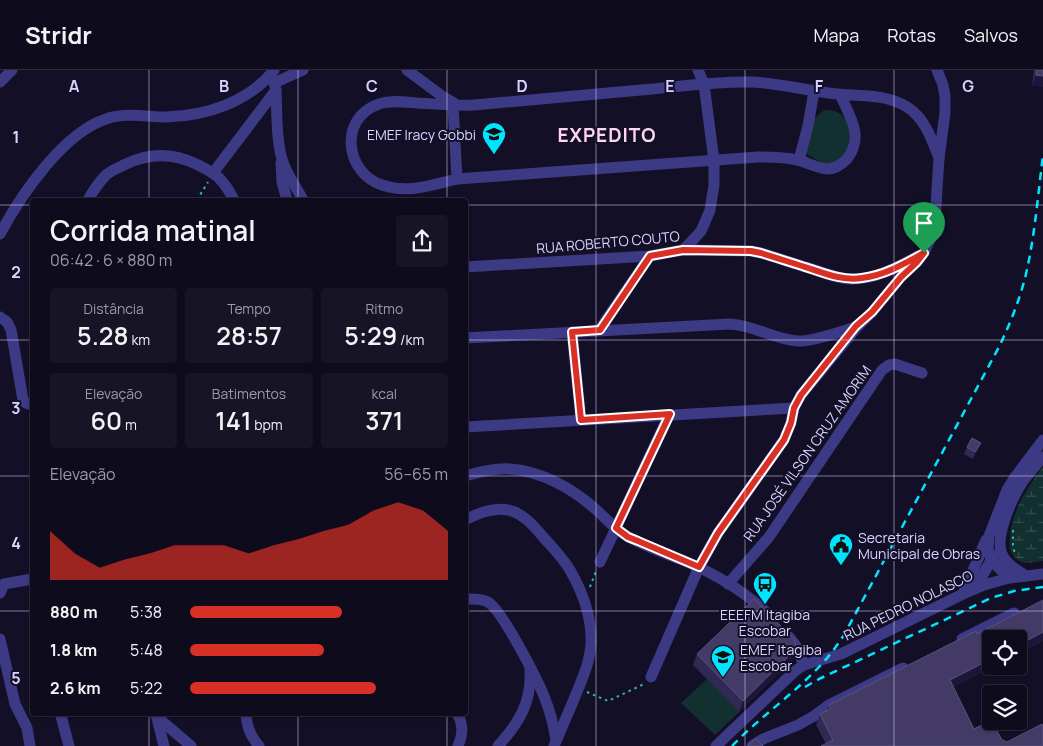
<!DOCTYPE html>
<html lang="pt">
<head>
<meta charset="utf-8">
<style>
  :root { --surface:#0e0b1c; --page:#171425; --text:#f1f3f6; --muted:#9b9ba3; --line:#2e2b3b; --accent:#d93025 }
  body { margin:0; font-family:Manrope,sans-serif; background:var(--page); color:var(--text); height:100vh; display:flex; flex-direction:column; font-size:19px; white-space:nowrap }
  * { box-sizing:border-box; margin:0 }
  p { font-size:16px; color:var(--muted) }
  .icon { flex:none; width:28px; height:28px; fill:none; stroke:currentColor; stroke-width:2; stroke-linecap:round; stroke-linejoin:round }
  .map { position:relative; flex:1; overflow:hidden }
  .sheet { position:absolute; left:30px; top:128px; width:438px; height:518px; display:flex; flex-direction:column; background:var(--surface); border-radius:5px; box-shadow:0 1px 4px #0004,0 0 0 1px var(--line) }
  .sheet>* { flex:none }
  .fabs { position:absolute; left:982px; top:560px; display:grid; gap:10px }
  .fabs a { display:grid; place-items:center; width:45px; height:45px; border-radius:5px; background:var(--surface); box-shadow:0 1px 4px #0004,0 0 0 1px var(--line); font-size:25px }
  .pin { position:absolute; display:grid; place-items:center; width:42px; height:42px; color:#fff; margin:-51px -21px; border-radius:50% 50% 50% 0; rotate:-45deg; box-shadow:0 0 5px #0007 }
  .pin .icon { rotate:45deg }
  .round { display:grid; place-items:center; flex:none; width:52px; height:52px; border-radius:5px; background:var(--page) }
  .overview { display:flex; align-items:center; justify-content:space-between; height:85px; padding:0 20px }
  h1 { font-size:28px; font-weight:600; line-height:38px }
  .stats { display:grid; grid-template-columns:repeat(3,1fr); gap:8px; height:85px; padding:5px 20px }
  .stats div { display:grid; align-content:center; border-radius:5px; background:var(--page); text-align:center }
  .stats b { font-size:25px; font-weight:600 }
  .stats small { font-size:14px; font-weight:400 }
  .stats p { font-size:14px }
  .chart { height:140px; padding:10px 20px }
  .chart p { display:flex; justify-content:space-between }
  .chart svg { width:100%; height:90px; margin-top:5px; fill:var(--accent); opacity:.7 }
  ul { padding:0 20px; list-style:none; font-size:16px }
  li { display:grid; grid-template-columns:80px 60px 1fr; align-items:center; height:38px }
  li i { height:12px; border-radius:6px; background:var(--accent) }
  header { display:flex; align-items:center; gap:30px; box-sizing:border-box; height:70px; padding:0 25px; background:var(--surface); border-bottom:1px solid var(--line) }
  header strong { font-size:24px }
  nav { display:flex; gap:28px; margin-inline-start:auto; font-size:18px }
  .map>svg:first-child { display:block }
  .wetland { fill:url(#wetland-marsh) }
  .green { fill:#12302f }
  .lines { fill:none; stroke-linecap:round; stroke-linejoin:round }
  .path { stroke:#2fb8b0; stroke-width:2; stroke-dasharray:2.5 4; stroke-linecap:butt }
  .minor { stroke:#3d3a85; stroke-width:11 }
  .rail { stroke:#00e5ff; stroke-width:2.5; stroke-dasharray:8 6; stroke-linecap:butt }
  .wall { fill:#312854 }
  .shaded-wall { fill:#1d163a }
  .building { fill:#433a66; stroke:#5a527e }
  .route-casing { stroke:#fff; stroke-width:10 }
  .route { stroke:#d93025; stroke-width:6 }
  .grid { fill:none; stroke:#d9d4ff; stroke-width:1; stroke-opacity:0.55 }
  .labels { text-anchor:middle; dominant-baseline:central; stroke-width:4; stroke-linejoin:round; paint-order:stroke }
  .poi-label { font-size:14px; fill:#d9d4ff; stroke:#130f26; text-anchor:start }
  .street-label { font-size:14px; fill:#d9d4ff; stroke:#130f26 }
  .district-label { font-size:19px; font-weight:bold; letter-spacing:1px; fill:#ffd6f0; stroke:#130f26 }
  .grid-label { font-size:16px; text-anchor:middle; font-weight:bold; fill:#d9d4ff; stroke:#130f26; stroke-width:4; stroke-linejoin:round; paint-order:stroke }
</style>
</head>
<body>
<header>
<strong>Stridr</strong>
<nav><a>Mapa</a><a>Rotas</a><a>Salvos</a></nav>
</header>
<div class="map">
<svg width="1043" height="676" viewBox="0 0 1043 676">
  <defs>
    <pattern id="wetland-marsh" width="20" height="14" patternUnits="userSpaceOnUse" patternTransform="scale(1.25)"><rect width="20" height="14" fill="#12302f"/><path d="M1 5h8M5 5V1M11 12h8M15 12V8" fill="none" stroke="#344d4e"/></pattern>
  </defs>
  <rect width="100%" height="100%" fill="#130f26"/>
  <path class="wetland" d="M1043,397V491C1038,491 1032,493 1027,493C1021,493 1015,489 1012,483C1009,478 1010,473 1010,467C1012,440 1027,418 1043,397Z"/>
  <g class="green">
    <path d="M824,40C848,39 849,56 853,75L836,94H824L808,85L806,83L814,49Z"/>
    <path d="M707,609L739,642L715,665L681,633Z"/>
  </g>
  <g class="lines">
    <g class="path">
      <path d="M197,130L208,112"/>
      <path d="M1013,460V475L1015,485"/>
      <path d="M590,517L596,501"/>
      <path d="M587,622L608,631L644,614"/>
      <path d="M70,645L80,642"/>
    </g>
    <g class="minor">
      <path d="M407,0L442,26L454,33"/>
      <path d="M269,6L274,13L276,20C277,42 276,75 284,95C289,107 297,119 303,130"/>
      <path d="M0,12L12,0"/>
      <path d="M274,13L303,0"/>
      <path d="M840,24C849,46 865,66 847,89C841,95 835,99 827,99C816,98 807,92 797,90C785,87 771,87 758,87L457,109C430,115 409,124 382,115C345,103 338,48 379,34C391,30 404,32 417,33C436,34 455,36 474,35C529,30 585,25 641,20C677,17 714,11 751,12C780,13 808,21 837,24C861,26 886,24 907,37C925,48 932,70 939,88"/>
      <path d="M453,35L457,109"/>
      <path d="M799,90L808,56L814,21"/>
      <path d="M281,93L282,112L287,130"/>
      <path d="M213,103L276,20"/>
      <path d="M88,130C93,121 99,112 106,105C112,100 120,97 126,94C149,83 173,83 196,94C204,98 213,102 219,108C225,114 230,122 234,130"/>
      <path d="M0,164C21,125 63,63 106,49C126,42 146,47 166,47C206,46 249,32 274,0"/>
      <path d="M683,180L692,171L701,161L705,152L710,140L714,115V91L704,14L698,0"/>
      <path d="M465,197L650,186L683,180L751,181L761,183C778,188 795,194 812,199C824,203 836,208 849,209C874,210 896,198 918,186"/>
      <path d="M0,247L7,252L11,260L23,330L26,333L32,335"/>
      <path d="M599,260L650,186"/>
      <path d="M572,262L581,350"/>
      <path d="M465,268L730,254C754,255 775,270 798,271C812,272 842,261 856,257"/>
      <path d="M465,357L794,338"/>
      <path d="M465,406C480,402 495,398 510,399C540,401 570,417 593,437C604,446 614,459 627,466C646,477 667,484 687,492C715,504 743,521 765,541"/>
      <path d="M465,450C478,443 493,437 508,440C523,443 534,456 544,468C553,478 563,488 570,500C582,521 592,548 591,573C590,594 580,614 572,634C566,648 560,662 554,676"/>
      <path d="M600,492L669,345"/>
      <path d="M1026,506C1016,499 1004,493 1001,481C996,463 1013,426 1023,411C1029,403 1036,395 1043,387"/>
      <path d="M1009,508L991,490L988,479L989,466L1007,420L1015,407L1043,370"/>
      <path d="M728,514L769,467L882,300L889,295L895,294L922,303"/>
      <path d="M975,519L994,485"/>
      <path d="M0,523L4,514L32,509"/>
      <path d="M963,524L986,470"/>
      <path d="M465,529C472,529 481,528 488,532C502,540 537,609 544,626C550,641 554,656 556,671"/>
      <path d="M789,567L796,576L804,595"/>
      <path d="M0,569L15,634L27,658L30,676"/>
      <path d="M962,569L1014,543"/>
      <path d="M651,607L699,497L718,463L784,370L791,353L794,338L801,325L857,257L872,242L901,207L917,192L924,183L933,163L935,152L939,88L945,43V26L943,15L937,0"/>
      <path d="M60,642L69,676"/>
      <path d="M246,642C246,656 250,666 259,676"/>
      <path d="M456,642C464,654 463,664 458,676"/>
      <path d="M156,644L164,676"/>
      <path d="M157,647L191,676"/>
      <path d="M498,676C519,653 532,632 530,600"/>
      <path d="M716,676L795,601L804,595L841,584L963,524L984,515L1009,508L1043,504"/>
      <path d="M752,676L763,669L798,655L814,646L829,635L903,598"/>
    </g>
    <g class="rail">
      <path d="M805,617L819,609L991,528L1014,521L1043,517"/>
      <path d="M732,676C759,648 791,626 818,598C828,588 836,577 844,565L999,277C1010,254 1020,229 1026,204C1035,165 1038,124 1043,85"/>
    </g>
  </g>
  <g class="wall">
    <path d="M1034,0H1043L1032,16Z"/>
    <path d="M967,377L978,380L973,389L964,384Z"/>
    <path d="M977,564L1043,571L1019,584V569L991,596H994L953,617L974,659L1002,670L1007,672L1043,676L826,674L816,655L820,644L827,641L829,635Z"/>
    <path d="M797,578L793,589L739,642L693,595L697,584Z"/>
  </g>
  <g class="shaded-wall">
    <path d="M1036,5L1043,6V17L1032,16Z"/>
    <path d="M981,373L978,380L973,389L975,382Z"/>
    <path d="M1043,562V571L1019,584V575Z"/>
    <path d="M797,578L793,589L739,642L743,631Z"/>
    <path d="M991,589V596H994L946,621L950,610Z"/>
  </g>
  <g class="building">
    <path d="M1037,0H1043V6L1036,5Z"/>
    <path d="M972,368L981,373L975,382L967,377Z"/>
    <path d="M754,529L794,569L797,578L743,631L697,584Z"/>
    <path d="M1043,530V562L1019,575V569H991V589L950,610L974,659L991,650L1002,670L1007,672L1042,654L1043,657V676H821L833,670L820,644L831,639L829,635L976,561L977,564Z"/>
    <path d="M756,669L763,676H748Z"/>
  </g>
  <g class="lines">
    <g class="route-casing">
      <path id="route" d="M683,180L751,181L761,183C776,188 790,192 805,197C824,203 842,211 862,208C885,205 904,194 924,183L917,192L901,207L872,242L856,256L801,325L794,338L791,353L784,370L718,463L699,497L638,471L628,467L616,458L670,344L581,350L572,262L600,260L650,186Z"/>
    </g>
    <use href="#route" class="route"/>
  </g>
  <path class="grid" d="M149,0V130M298,0V130M447,0V130M596,0V676M745,0V676M894,0V676M0,135H32M465,135H1043M0,270H32M465,270H1043M0,406H32M465,406H1043M0,541H32M465,541H1043M149,642V676M298,642V676M447,642V676"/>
  <defs>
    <g id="school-pin" transform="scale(1.25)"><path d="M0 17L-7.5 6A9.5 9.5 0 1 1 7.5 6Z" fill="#00e5ff" stroke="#130f26"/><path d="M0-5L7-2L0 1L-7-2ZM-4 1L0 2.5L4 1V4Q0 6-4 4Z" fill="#111"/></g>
    <g id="civic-pin" transform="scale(1.25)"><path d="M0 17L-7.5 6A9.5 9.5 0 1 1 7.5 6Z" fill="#00e5ff" stroke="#130f26"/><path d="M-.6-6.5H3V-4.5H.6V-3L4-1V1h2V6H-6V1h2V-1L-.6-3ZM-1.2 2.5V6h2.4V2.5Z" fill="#111"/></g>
    <g id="bus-pin" transform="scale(1.25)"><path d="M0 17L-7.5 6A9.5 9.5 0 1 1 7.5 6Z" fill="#00e5ff" stroke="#130f26"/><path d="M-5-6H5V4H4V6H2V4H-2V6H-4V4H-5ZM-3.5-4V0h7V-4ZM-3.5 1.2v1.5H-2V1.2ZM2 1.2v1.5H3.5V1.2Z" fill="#111"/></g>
  </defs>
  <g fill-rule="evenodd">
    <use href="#school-pin" x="494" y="64"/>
    <use href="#civic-pin" x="841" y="475"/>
    <use href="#bus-pin" x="765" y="514"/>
    <use href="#school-pin" x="723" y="587"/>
  </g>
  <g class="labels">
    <g class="poi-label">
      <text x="476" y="64" text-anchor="end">EMEF Iracy Gobbi</text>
      <text x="858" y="467">Secretaria<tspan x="858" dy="16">Municipal de Obras</tspan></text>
      <text x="765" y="544" text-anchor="middle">EEEFM Itagiba<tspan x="765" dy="16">Escobar</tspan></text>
      <text x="740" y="579">EMEF Itagiba<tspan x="740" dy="16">Escobar</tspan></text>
    </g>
    <g class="street-label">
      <text transform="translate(608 172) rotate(-5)">RUA ROBERTO COUTO</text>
      <text transform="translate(807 383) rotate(-55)">RUA JOSÉ VILSON CRUZ AMORIM</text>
      <text transform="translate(908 535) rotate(-26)">RUA PEDRO NOLASCO</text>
    </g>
    <g class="district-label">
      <text x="607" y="65">EXPEDITO</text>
    </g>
  </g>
  <g class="grid-label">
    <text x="74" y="22">A</text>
    <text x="224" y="22">B</text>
    <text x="372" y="22">C</text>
    <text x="522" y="22">D</text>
    <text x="670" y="22">E</text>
    <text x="819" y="22">F</text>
    <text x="968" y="22">G</text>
    <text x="16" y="73">1</text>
    <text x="16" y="208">2</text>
    <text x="16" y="344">3</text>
    <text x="16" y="479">4</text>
    <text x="16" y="614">5</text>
  </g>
</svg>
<div class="fabs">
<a><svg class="icon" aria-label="locate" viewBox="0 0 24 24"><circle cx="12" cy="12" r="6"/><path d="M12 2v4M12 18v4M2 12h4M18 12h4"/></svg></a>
<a><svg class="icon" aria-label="layers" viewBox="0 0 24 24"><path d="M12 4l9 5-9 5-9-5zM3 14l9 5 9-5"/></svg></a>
</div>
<div class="pin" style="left:924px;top:183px;background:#1e9e55"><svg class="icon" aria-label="arrive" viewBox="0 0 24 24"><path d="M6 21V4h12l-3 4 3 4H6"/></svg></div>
<section class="sheet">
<div class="overview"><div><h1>Corrida matinal</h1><p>06:42 · 6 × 880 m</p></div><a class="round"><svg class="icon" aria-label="share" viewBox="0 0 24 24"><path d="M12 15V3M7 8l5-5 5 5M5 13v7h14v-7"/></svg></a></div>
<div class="stats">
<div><p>Distância</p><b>5.28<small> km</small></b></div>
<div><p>Tempo</p><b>28:57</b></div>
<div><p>Ritmo</p><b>5:29<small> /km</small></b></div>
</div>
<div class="stats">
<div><p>Elevação</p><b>60<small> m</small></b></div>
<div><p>Batimentos</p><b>141<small> bpm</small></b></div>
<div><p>kcal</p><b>371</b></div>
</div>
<div class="chart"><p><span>Elevação</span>56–65 m</p>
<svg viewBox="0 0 160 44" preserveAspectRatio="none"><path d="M0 44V20L10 31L20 38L30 34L40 31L50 27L60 27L70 27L80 31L90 27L100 24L110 20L120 17L130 10L140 6L150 10L160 20V44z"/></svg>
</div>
<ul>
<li><b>880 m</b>5:38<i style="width:59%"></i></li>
<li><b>1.8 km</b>5:48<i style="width:52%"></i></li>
<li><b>2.6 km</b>5:22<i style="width:72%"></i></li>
</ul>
</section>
</div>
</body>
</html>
